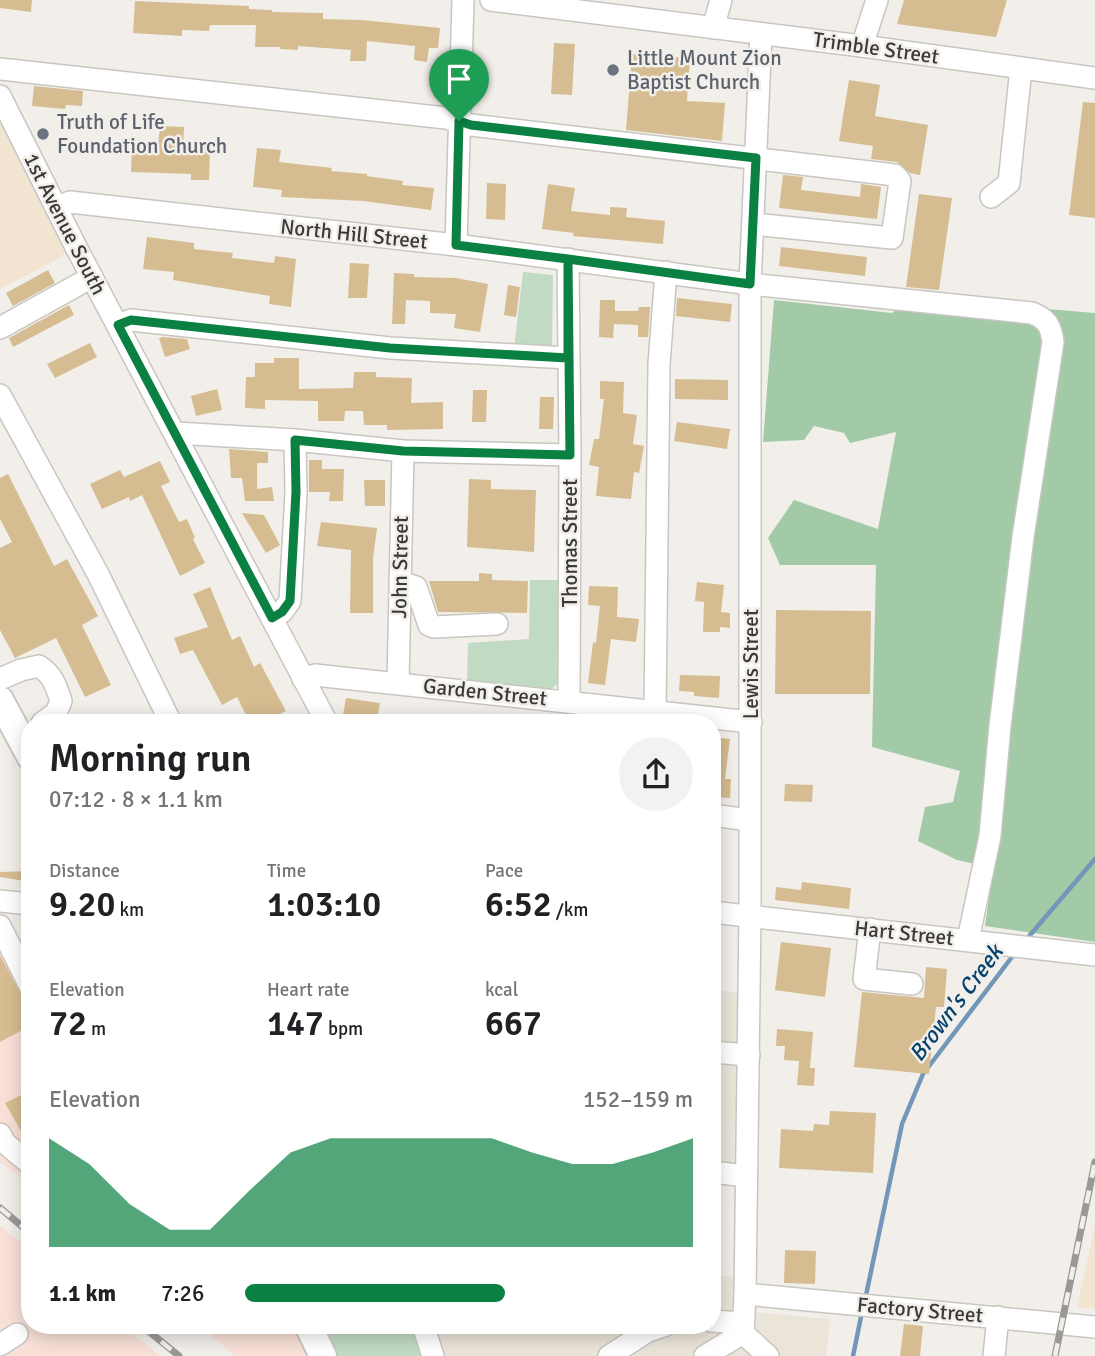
<!DOCTYPE html>
<html lang="en">
<head>
<meta charset="utf-8">
<style>
  :root { --surface:#fff; --page:#f2f2f2; --text:#202124; --muted:#757577; --accent:#0b8043 }
  body { margin:0; font-family:Signika,sans-serif; background:var(--page); color:var(--text); height:100vh; display:flex; flex-direction:column; font-size:26px; white-space:nowrap }
  * { box-sizing:border-box; margin:0 }
  p { font-size:23px; color:var(--muted) }
  .icon { flex:none; width:38px; height:38px; fill:none; stroke:currentColor; stroke-width:2; stroke-linecap:round; stroke-linejoin:round }
  .map { position:relative; flex:1; overflow:hidden }
  .side { position:absolute; left:21px; top:714px; width:700px; height:620px; display:flex; flex-direction:column; background:var(--surface); border-radius:28px; box-shadow:0 4px 18px #0003 }
  .side>* { flex:none }
  .pin { position:absolute; display:grid; place-items:center; width:60px; height:60px; color:#fff; margin:-72px -30px; border-radius:50% 50% 50% 0; rotate:-45deg; box-shadow:0 0 7px #0007 }
  .pin .icon { rotate:45deg }
  .round { display:grid; place-items:center; flex:none; width:74px; height:74px; border-radius:37px; background:var(--page) }
  .overview { display:flex; align-items:center; justify-content:space-between; height:119px; padding:0 28px }
  h1 { font-size:38px; font-weight:600; line-height:52px }
  .metrics { display:grid; grid-template-columns:repeat(3,1fr); gap:10px; height:119px; padding:7px 28px }
  .metrics div { display:grid; align-content:center }
  .metrics b { font-size:35px; font-weight:600 }
  .metrics small { font-size:19px; font-weight:400 }
  .metrics p { font-size:19px }
  .chart { height:196px; padding:14px 28px }
  .chart p { display:flex; justify-content:space-between }
  .chart svg { width:100%; height:126px; margin-top:7px; fill:var(--accent); opacity:.7 }
  ul { padding:0 28px; list-style:none; font-size:23px }
  li { display:grid; grid-template-columns:112px 84px 1fr; align-items:center; height:52px }
  li i { height:18px; border-radius:9px; background:var(--accent) }
  .map>svg:first-child { display:block }
  .commercial { fill:#f8e0d7 }
  .built { fill:#eae4d9 }
  .education { fill:#f1e4d0 }
  .green { fill:#c0dac3 }
  .forest { fill:#a2caa6 }
  .lines { fill:none; stroke-linecap:round; stroke-linejoin:round }
  .stream { stroke:#7297b9; stroke-width:4.5 }
  .building { fill:#d6bd91 }
  .minor-casing { stroke:#c9c6c2; stroke-width:24 }
  .major-casing { stroke:#c9c6c2; stroke-width:30 }
  .minor { stroke:#fff; stroke-width:21 }
  .major { stroke:#fff; stroke-width:26 }
  .rail-casing { stroke:#9b9995; stroke-width:7 }
  .rail { stroke:#f2efea; stroke-width:4.5; stroke-dasharray:13; stroke-linecap:butt }
  .route-casing { stroke:#fff; stroke-width:14 }
  .route { stroke:#0b8043; stroke-width:9 }
  .worship-dot { fill:#6b7280; stroke:#f2efea; stroke-width:2.5 }
  .labels { text-anchor:middle; dominant-baseline:central; stroke-width:5; stroke-linejoin:round; paint-order:stroke }
  .street-label { font-size:21px; fill:#3b3a38; stroke:#f2efea }
  .worship-label { font-size:21px; fill:#5b616d; stroke:#f2efea; text-anchor:start }
  .water-label { font-size:23px; font-style:italic; fill:#03426e; stroke:#f2efea }
</style>
</head>
<body>
<div class="map">
<svg width="1095" height="1356" viewBox="0 0 1095 1356">
  <rect width="100%" height="100%" fill="#f2efea"/>
  <g class="commercial">
    <path d="M0,928L30,986V1184L0,1162Z"/>
    <path d="M0,1226L30,1250V1325H122L160,1356H0Z"/>
    <path d="M199,1325H292L308,1356H235Z"/>
  </g>
  <g class="built">
    <path d="M712,989L738,993L734,1163L712,1160Z"/>
    <path d="M712,1275L734,1277L732,1310L830,1319L826,1356H443L432,1325H712Z"/>
  </g>
  <g class="education">
    <path d="M0,96L77,249L0,289Z"/>
    <path d="M1095,1226V1309L1077,1307Z"/>
  </g>
  <g class="green">
    <path d="M523,272L553,275L552,351L514,349Z"/>
    <path d="M530,580H560L557,684L550,690L467,682L468,643L529,639Z"/>
    <path d="M325,1325H399L402,1332L415,1329L423,1356H336Z"/>
  </g>
  <path class="forest" d="M911,298L1095,313V942L985,926L993,868L957,860L918,841L925,807L953,802L960,771L872,747L876,565H780L768,538L794,500L878,529L896,432L850,443L844,433L814,426L804,440L763,442L774,300L892,313Z"/>
  <g class="lines">
    <g class="stream">
      <path d="M1025,941L1095,859"/>
      <path d="M865,1300L902,1124L923,1074L1015,953"/>
      <path d="M853,1356L862,1312"/>
    </g>
  </g>
  <g class="building">
    <path d="M0,0H32L31,12L0,8Z"/>
    <path d="M904,0H1007L996,37L897,24Z"/>
    <path d="M135,1L249,6V9L272,10V12L323,13V19L362,20L440,28L438,48H429L427,62L414,60L415,46L367,41L366,61H350L351,50L298,46V50L280,49V47H255L256,25H210L209,31L182,30V36L133,33Z"/>
    <path d="M554,43L575,44L572,95L551,94Z"/>
    <path d="M632,54L690,58L687,101L725,103L722,141L626,130Z"/>
    <path d="M849,80L880,85L875,116L928,125L920,175L910,173L897,162L871,159L873,146L839,141Z"/>
    <path d="M34,86L83,91L82,106L66,105L65,109L32,106Z"/>
    <path d="M1083,102L1095,103V218L1069,215Z"/>
    <path d="M160,126L184,127L183,150L210,151L209,180H191V174L131,172L132,146L158,147Z"/>
    <path d="M257,148L281,150L279,162L332,168L331,171L367,174V176L403,181L402,185L434,188L431,210L363,201L281,197L282,190L253,187Z"/>
    <path d="M783,175L803,177L801,190L860,197L861,184L881,187L877,219L779,208Z"/>
    <path d="M487,183L506,184L505,220L486,219Z"/>
    <path d="M548,184L575,188L571,211L610,215V207L627,208L626,217L665,221L663,244L573,236L574,233L542,229Z"/>
    <path d="M919,194L952,198L939,290L906,287Z"/>
    <path d="M147,237L194,243V249L233,253L232,258L274,263L275,256L296,259L291,307L269,304L270,296L173,280L174,272L143,269Z"/>
    <path d="M781,247L867,257L865,276L779,266Z"/>
    <path d="M350,263L369,264L367,298H348Z"/>
    <path d="M48,270L55,283L13,306L6,293Z"/>
    <path d="M394,273L414,274V277L456,278L488,284L480,332L454,328L456,314L430,313V301L406,300L405,324H392Z"/>
    <path d="M508,285L520,287L516,317L504,315Z"/>
    <path d="M677,298L732,304L730,322L676,316Z"/>
    <path d="M600,300H615V311H638L639,307H650L648,337H638V325L614,324L613,338L599,337Z"/>
    <path d="M69,305L74,315L13,347L9,338Z"/>
    <path d="M163,337L187,339L190,349L165,357L159,338Z"/>
    <path d="M90,343L97,357L55,378L47,364Z"/>
    <path d="M274,358H299V389L353,388L354,372H376V377L412,378L411,403L443,402V429L387,430V425H364L363,411H345L344,421H318V401L265,400V409L245,408L246,377H255V363H274Z"/>
    <path d="M675,379L728,380V400L675,399Z"/>
    <path d="M600,381L624,382L623,413L637,415L633,444L644,446L639,473L634,472L631,499L596,496L599,467L589,465L594,439H599L604,399H600Z"/>
    <path d="M217,389L222,410L196,416L191,396Z"/>
    <path d="M473,390H487L486,422H472Z"/>
    <path d="M540,397H554L553,429H539Z"/>
    <path d="M677,422L730,429L727,449L674,441Z"/>
    <path d="M229,449L268,452V463H257V489L272,487L274,501H245L242,478H231Z"/>
    <path d="M309,460H322V469H344L343,501H329L330,492H309Z"/>
    <path d="M160,461L170,482L161,486L179,522L187,519L195,538L193,539L205,563L180,576L142,495L130,501L129,497L102,509L90,484L120,470L124,477Z"/>
    <path d="M8,474L54,566L67,559L98,616L82,625L111,685L85,697L56,638L15,658L0,630V548L12,542L0,519V478Z"/>
    <path d="M469,479L491,480V489L536,490L534,552L467,547Z"/>
    <path d="M364,480H385V506H365Z"/>
    <path d="M242,513L264,515L280,545L266,553Z"/>
    <path d="M321,522L377,528L373,558V613H350L351,550L317,546Z"/>
    <path d="M479,573L492,574V580L528,581L527,613L438,612L429,581H479Z"/>
    <path d="M697,582L724,585L721,612L730,613V628L720,627V632H703L704,602L695,601Z"/>
    <path d="M589,586L618,587L617,617L639,619L636,642L611,639L605,685L588,683L593,642L596,643L600,606L588,605Z"/>
    <path d="M210,587L232,640L240,636L254,667L260,663L286,711L263,723H250L237,697L222,705L193,650L180,654L174,638L208,627L193,594Z"/>
    <path d="M776,610L871,611L870,694H775Z"/>
    <path d="M680,675L720,676L719,698L694,696V692L679,691Z"/>
    <path d="M346,698L380,703L377,720L343,715Z"/>
    <path d="M712,737L730,739L725,779H731L730,798L712,797L716,756L712,755Z"/>
    <path d="M785,784L813,785L812,802L784,801Z"/>
    <path d="M30,871V882L0,877V872Z"/>
    <path d="M802,882L851,888L849,909L775,900L776,887L801,890Z"/>
    <path d="M781,942L831,948L825,997L775,990Z"/>
    <path d="M0,955L30,1011V1026L0,1042Z"/>
    <path d="M926,967L947,969L944,1007H936L929,1074L854,1067L862,992L924,998Z"/>
    <path d="M777,1029L813,1032L810,1068H815L814,1086L797,1085L799,1061L784,1060L785,1046H776Z"/>
    <path d="M30,1091V1147L5,1103Z"/>
    <path d="M830,1111L876,1113L873,1173L779,1168L781,1129L813,1131L814,1124L829,1125Z"/>
    <path d="M785,1250L816,1251L815,1284L784,1283Z"/>
    <path d="M904,1324L923,1326L920,1356H900Z"/>
  </g>
  <g class="lines">
    <g class="minor-casing">
      <g id="minor">
        <path d="M491,0L862,46L1095,78"/>
        <path d="M713,28L721,0"/>
        <path d="M761,34L750,284V916L745,1294L743,1333L768,1356"/>
        <path d="M862,46L877,0"/>
        <path d="M0,69L446,118L471,125L895,175L900,181L892,238L753,224"/>
        <path d="M0,96L77,249L327,723"/>
        <path d="M991,197L1009,183L1021,68"/>
        <path d="M56,208L70,202L456,245L750,284L1032,313C1047,319 1051,326 1053,342L1023,537L1000,726L990,836L968,940"/>
        <path d="M456,245L463,0"/>
        <path d="M568,259L570,455L569,701"/>
        <path d="M118,325L131,320L390,348L568,358"/>
        <path d="M0,328L92,277"/>
        <path d="M0,395L98,574L171,723"/>
        <path d="M176,433L295,440L403,451L570,455"/>
        <path d="M400,582L416,587L429,625L434,627L497,624"/>
        <path d="M272,618L282,612L290,601L296,493L295,440"/>
        <path d="M0,679L21,670L39,666C53,675 56,686 61,701L56,713L42,723"/>
        <path d="M303,679L315,675L751,722"/>
        <path d="M398,683L403,451"/>
        <path d="M655,712L659,364L666,272"/>
        <path d="M712,815L749,820"/>
        <path d="M0,901L30,904"/>
        <path d="M712,912L1095,955"/>
        <path d="M0,926L30,986"/>
        <path d="M870,929L864,979L912,984"/>
        <path d="M712,1052L749,1055"/>
        <path d="M0,1134L5,1143L30,1164"/>
        <path d="M712,1172L746,1176"/>
        <path d="M745,1294L1095,1327"/>
        <path d="M712,1321L743,1323"/>
        <path d="M423,1325L433,1356"/>
        <path d="M0,1345L17,1334"/>
        <path d="M609,1356L648,1331L666,1325"/>
        <path d="M705,1356L743,1333"/>
        <path d="M994,1356L998,1317"/>
      </g>
    </g>
    <g class="major-casing">
      <g id="major">
        <path d="M0,700L30,756"/>
        <path d="M308,1325L323,1356"/>
      </g>
    </g>
    <use href="#minor" class="minor"/>
    <use href="#major" class="major"/>
    <g class="rail-casing">
      <g id="rail">
        <path d="M0,1208L30,1233"/>
        <path d="M141,1325L179,1356"/>
        <path d="M1055,1356L1095,1162"/>
      </g>
    </g>
    <use href="#rail" class="rail"/>
  </g>
  <g class="lines">
    <g class="route-casing">
      <path id="route" d="M459,121L456,245L568,259L570,455L403,451L295,440L296,492L290,601L282,612L272,618L118,325L131,320L390,348L568,358V259L750,284L756,158L471,125L459,121"/>
    </g>
    <use href="#route" class="route"/>
  </g>
  <g class="worship-dot">
    <circle cx="613" cy="70" r="7"/>
    <circle cx="43" cy="134" r="7"/>
  </g>
  <g class="labels">
    <g class="street-label">
      <text transform="translate(876 48) rotate(8)">Trimble Street</text>
      <text transform="translate(65 224) rotate(63)">1st Avenue South</text>
      <text transform="translate(354 234) rotate(6)">North Hill Street</text>
      <text transform="translate(570 543) rotate(-90)">Thomas Street</text>
      <text transform="translate(400 567) rotate(-89)">John Street</text>
      <text transform="translate(751 664) rotate(-90)">Lewis Street</text>
      <text transform="translate(485 692) rotate(6)">Garden Street</text>
      <text transform="translate(904 933) rotate(6)">Hart Street</text>
      <text transform="translate(920 1310) rotate(5)">Factory Street</text>
    </g>
    <g class="worship-label">
      <text x="627" y="58">Little Mount Zion<tspan x="627" dy="24">Baptist Church</tspan></text>
      <text x="57" y="122">Truth of Life<tspan x="57" dy="24">Foundation Church</tspan></text>
    </g>
    <g class="water-label">
      <text transform="translate(956 1003) rotate(-53)">Brown's Creek</text>
    </g>
  </g>
</svg>
<div class="pin" style="left:459px;top:121px;background:#1e9e55"><svg class="icon" aria-label="arrive" viewBox="0 0 24 24"><path d="M6 21V4h12l-3 4 3 4H6"/></svg></div>
<section class="side">
<div class="overview"><div><h1>Morning run</h1><p>07:12 · 8 × 1.1 km</p></div><a class="round"><svg class="icon" aria-label="share" viewBox="0 0 24 24"><path d="M12 15V3M7 8l5-5 5 5M5 13v7h14v-7"/></svg></a></div>
<div class="metrics">
<div><p>Distance</p><b>9.20<small> km</small></b></div>
<div><p>Time</p><b>1:03:10</b></div>
<div><p>Pace</p><b>6:52<small> /km</small></b></div>
</div>
<div class="metrics">
<div><p>Elevation</p><b>72<small> m</small></b></div>
<div><p>Heart rate</p><b>147<small> bpm</small></b></div>
<div><p>kcal</p><b>667</b></div>
</div>
<div class="chart"><p><span>Elevation</span>152–159 m</p>
<svg viewBox="0 0 160 44" preserveAspectRatio="none"><path d="M0 44V6L10 15L20 29L30 38L40 38L50 24L60 11L70 6L80 6L90 6L100 6L110 6L120 11L130 15L140 15L150 11L160 6V44z"/></svg>
</div>
<ul>
<li><b>1.1 km</b>7:26<i style="width:58%"></i></li>
</ul>
</section>
</div>
</body>
</html>
